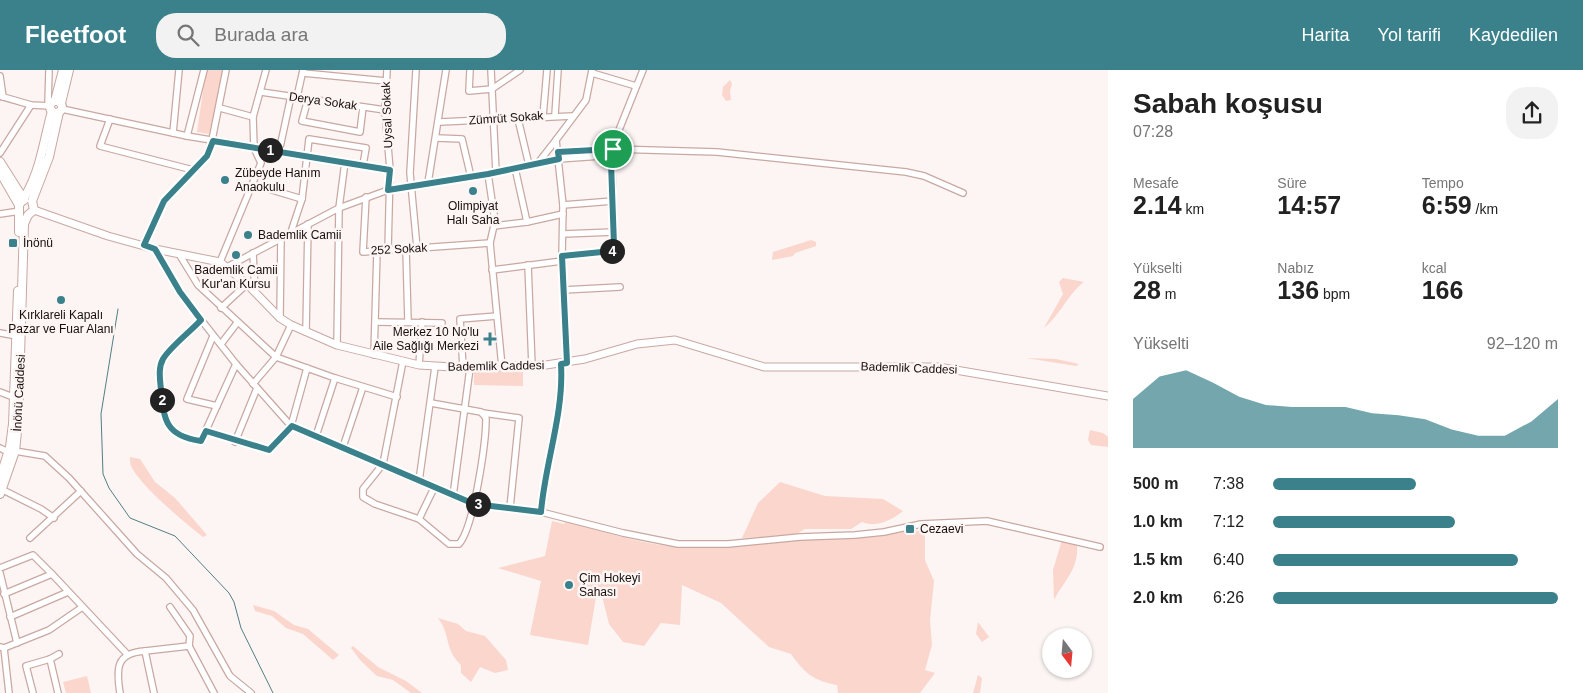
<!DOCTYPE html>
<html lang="tr">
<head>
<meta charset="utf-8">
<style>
  :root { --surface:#fff; --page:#f2f2f2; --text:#222; --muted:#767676; --accent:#3a818b }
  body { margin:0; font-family:Arial,sans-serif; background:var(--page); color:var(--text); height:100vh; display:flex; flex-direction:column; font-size:19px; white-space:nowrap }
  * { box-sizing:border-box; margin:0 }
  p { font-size:16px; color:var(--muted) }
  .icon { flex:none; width:28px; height:28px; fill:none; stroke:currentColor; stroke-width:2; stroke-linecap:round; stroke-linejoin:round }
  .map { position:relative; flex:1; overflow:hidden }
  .side { display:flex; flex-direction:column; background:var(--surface); width:475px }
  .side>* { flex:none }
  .needle { width:32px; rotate:164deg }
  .buttons { position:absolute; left:1042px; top:558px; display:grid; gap:10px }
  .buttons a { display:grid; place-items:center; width:50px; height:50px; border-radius:50%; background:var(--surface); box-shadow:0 1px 4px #0004; font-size:25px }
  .pin { position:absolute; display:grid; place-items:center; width:42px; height:42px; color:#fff; margin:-21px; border:2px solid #fff; border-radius:50%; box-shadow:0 1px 5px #0007 }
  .km { position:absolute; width:25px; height:25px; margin:-12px; border-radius:50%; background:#222; color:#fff; font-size:14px; line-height:25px; text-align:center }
  .round { display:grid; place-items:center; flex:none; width:52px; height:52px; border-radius:20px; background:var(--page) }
  .overview { display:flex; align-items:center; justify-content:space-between; height:85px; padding:0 25px }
  h1 { font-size:28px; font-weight:700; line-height:38px }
  .stats { display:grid; grid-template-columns:repeat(3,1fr); gap:8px; height:85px; padding:5px 25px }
  .stats div { display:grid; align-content:center }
  .stats b { font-size:25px; font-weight:700 }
  .stats small { font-size:14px; font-weight:400 }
  .stats p { font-size:14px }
  .chart { height:140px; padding:10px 25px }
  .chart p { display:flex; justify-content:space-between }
  .chart svg { width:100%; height:90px; margin-top:5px; fill:var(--accent); opacity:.7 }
  ul { padding:0 25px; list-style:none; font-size:16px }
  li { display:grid; grid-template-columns:80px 60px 1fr; align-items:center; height:38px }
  li i { height:12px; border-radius:6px; background:var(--accent) }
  header { display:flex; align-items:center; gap:30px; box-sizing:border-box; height:70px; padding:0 25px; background:var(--accent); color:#fff }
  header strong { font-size:24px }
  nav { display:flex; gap:28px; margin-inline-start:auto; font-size:18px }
  .search { width:350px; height:45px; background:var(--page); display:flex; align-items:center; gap:12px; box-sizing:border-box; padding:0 18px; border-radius:20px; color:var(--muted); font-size:19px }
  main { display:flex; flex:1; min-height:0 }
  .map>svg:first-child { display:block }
  .green { fill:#fbd6cd }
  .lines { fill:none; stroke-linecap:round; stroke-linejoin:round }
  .stream { stroke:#527e84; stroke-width:1 }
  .minor-casing { stroke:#c9a8a1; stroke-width:8 }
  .tertiary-casing { stroke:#c9a8a1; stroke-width:9 }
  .secondary-casing { stroke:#c9a8a1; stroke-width:10 }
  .minor { stroke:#fff; stroke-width:5.5 }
  .tertiary { stroke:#fff; stroke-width:7 }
  .secondary { stroke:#fff; stroke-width:8 }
  .route-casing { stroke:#fff; stroke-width:10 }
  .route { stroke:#3a818b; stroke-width:6 }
  .poi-dot { fill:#3a818b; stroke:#fcf5f4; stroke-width:2 }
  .labels { text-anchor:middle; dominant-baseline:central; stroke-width:5; stroke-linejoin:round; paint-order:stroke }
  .street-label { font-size:12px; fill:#190e0b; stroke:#fcf5f4 }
  .poi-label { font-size:12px; fill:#190e0b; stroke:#fcf5f4; text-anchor:start }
</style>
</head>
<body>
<header>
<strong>Fleetfoot</strong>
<div class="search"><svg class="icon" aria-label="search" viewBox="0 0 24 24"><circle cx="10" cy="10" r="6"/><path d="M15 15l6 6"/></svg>Burada ara</div>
<nav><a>Harita</a><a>Yol tarifi</a><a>Kaydedilen</a></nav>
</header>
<main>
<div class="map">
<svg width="1108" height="623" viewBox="0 0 1108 623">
  <rect width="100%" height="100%" fill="#fcf5f4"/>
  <g class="green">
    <path d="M206,0H224L209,64L197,62Z"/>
    <path d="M730,10L732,14L730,21L731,30L726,31L722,25L723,17Z"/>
    <path d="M811,170L816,172V176L795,183L793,186L772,190L773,182Z"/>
    <path d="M1063,208L1084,212C1067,225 1062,243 1044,258L1063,224L1059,212Z"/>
    <path d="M1026,288L1056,289L1079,294L1076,296Z"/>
    <path d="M474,301L523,302V316L474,315Z"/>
    <path d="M1090,360L1103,363L1108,367V377L1091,375L1088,370Z"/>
    <path d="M130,387L140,389L155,412L175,428L207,465L203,467C184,452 143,418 132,398C130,395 130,390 130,387Z"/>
    <path d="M780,412L825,426L883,429L903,441C892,450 876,458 862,452L851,459H805L793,466L742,468L758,433Z"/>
    <path d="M552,451L564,454L566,451C600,460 635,473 670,476C709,480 748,473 788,470C834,467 879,465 925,460V490L934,511L930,550L932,575L925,600L935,603L920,623H838L837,615C814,611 804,603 791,584L769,577L721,533L682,515L680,555L661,553L644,576L623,572L609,554L601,522L597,521L588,575L530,565L541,511L498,498L545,486Z"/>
    <path d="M1062,470L1077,474C1079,499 1065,509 1054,530L1053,500Z"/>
    <path d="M253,535L274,541L294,555L308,559L339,585L333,590L303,564L286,558L272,546L255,541Z"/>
    <path d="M438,548L458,554L466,561L485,566L506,590L508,600L495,603L480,597L471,612L461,603V595C444,579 451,565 438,548Z"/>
    <path d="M978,552L989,567L982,572L976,564Z"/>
    <path d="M353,576L378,597L406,611L422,623H411L393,610L377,606L361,591L351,578Z"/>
    <path d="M978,605L982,608L980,623H973Z"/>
    <path d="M87,606L91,623H66L63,612Z"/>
  </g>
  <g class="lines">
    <path class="stream" d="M118,239L101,344L103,404L109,418L130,448L175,466L229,523L234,532L241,558L273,623"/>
    <g class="minor-casing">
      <g id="minor">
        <path d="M387,0L385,40L390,100L388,180"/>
        <path d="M416,0L410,103L417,178"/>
        <path d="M470,0L469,21L492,19L520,0"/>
        <path d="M491,0L496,102"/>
        <path d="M303,3L386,11"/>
        <path d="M592,3L636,16"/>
        <path d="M0,6L3,27"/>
        <path d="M261,22L385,40"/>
        <path d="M0,26L31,35L51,36"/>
        <path d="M297,27L303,0"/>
        <path d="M308,29L302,51L360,62L363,37"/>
        <path d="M48,35L49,0"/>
        <path d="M220,38L253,47"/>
        <path d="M62,39L187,66L390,100"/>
        <path d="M555,45L558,0"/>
        <path d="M543,46L547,0"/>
        <path d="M110,49L100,76L193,100"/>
        <path d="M518,49L529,95"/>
        <path d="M440,52L573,46"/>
        <path d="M173,63L179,0"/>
        <path d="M187,66L204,0"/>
        <path d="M437,68L462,69L471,107"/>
        <path d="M254,78L253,47L266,0"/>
        <path d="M279,82L291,26"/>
        <path d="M558,82L613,79L717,82L906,102L924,106L963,123"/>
        <path d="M0,83L31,35"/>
        <path d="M538,93L556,70"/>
        <path d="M611,93L615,70L643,0"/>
        <path d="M515,98L527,152"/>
        <path d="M488,104L495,151L490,173L502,297"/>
        <path d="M428,113L446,0"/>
        <path d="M252,114L302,129"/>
        <path d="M366,127L363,182L490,173"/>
        <path d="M0,144L20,141"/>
        <path d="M494,156L527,152L563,144"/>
        <path d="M291,162L302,129L309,69L366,78L363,95"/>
        <path d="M563,164L614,162"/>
        <path d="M144,175L164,131L201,93L210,80L226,0"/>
        <path d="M155,179L180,223L236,294L291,356L473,434L541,442L623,463L678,474H728L800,467L855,465L884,462L921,454L987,451L1100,477"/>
        <path d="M406,179L408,252"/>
        <path d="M253,183L255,222"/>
        <path d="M179,184L198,215L276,287L335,308L397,327"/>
        <path d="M562,186L612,181L614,175L613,131L563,135"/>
        <path d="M220,192L261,93L254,78"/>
        <path d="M528,195L532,296"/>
        <path d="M227,197L339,138L388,120L488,104L559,89L601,86C616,90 612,117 613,131"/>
        <path d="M492,200L562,191"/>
        <path d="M563,220L620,217"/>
        <path d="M221,238L247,214"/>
        <path d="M280,248L281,167"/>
        <path d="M201,250C191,260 170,277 163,289C158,298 160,309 161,320C164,350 166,366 201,371L236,294"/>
        <path d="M376,252L442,253"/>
        <path d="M306,262L308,154"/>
        <path d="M0,263L17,266"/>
        <path d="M213,266L187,329L217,336"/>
        <path d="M221,274L237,253"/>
        <path d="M337,275L339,138L345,92"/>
        <path d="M374,285L377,181"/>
        <path d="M403,291L383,394L363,419V427L375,434L419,449L449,474H459C474,457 486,372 486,348L481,342L431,333"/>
        <path d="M567,293L562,186L563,135L556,70L586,30L592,0"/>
        <path d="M419,295L422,252"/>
        <path d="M463,297L460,249L497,246"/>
        <path d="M253,314L276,287L291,255"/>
        <path d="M0,322L13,327"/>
        <path d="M483,343L519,348L510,438"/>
        <path d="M206,361L269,380L291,356L307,298"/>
        <path d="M316,366L335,308"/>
        <path d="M235,372L257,318"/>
        <path d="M343,377L363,317"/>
        <path d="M0,378L8,382"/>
        <path d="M15,381L45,386L69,408L137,484L166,508L193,540L230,606L251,623"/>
        <path d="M419,411L435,297"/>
        <path d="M1,419L41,439L54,448"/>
        <path d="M453,426L470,298"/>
        <path d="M541,442C545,393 564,344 561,294"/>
        <path d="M419,449L434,418"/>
        <path d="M30,468L81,421"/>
        <path d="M0,498L33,485L52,504"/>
        <path d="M0,503L17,573"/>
        <path d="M4,524L52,504L127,584"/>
        <path d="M170,537L190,566L189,576"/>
        <path d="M10,547L68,522"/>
        <path d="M0,577L4,578L49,560L81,538"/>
        <path d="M4,578L9,623"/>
        <path d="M145,581L189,576L214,623"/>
        <path d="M50,589L58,623"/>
        <path d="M33,623L26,596L50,589L59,584"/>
        <path d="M120,623C116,598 116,583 145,581L154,623"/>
      </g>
    </g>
    <g class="tertiary-casing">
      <path id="tertiary" d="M34,140L108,166L155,179L220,192L247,214L280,248L291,255L337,275L419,295L470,298L546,295L585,289L637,274L675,270L764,297H938L1108,326"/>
    </g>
    <g class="secondary-casing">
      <g id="secondary">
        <path d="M55,31L63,0"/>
        <circle cx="56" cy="37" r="6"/>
        <path d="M61,33L69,0"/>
        <path d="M0,92L24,130"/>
        <path d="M0,102L19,135"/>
        <path d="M19,162V135C40,108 43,73 52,41"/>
        <path d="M0,408L10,377L13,354L18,221"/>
        <path d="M0,424L15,381L18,352L24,154L28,145L34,140L32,131L49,87L59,42"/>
      </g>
    </g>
    <use href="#minor" class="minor"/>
    <use href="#tertiary" class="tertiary"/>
    <use href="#secondary" class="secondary"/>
  </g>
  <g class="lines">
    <g class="route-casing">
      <path id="route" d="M213,71L390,100L388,120L488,104L559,89L558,82L613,79L611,93L614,175L612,181L562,186L567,293L561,294C564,344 545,393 541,442L474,434L292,356L269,380L206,361L201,371C166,366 164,351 161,320C160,309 158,298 163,289C170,277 191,261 201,250L180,222L155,179L144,175L164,131L207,86Z"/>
    </g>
    <use href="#route" class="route"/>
  </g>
  <g class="poi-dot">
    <circle cx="225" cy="110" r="5"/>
    <circle cx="473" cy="121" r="5"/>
    <circle cx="248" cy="165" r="5"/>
    <rect x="8" y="168" width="10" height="10" rx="2.5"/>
    <circle cx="236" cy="185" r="5"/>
    <circle cx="61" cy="230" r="5"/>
    <path d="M487.5 261.5h5v5h5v5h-5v5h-5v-5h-5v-5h5z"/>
    <rect x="905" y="454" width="10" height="10" rx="2.5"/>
    <circle cx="569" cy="515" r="5"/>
  </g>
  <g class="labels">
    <g class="street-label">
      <text transform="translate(323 31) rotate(8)">Derya Sokak</text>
      <text transform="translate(387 45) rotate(-92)">Uysal Sokak</text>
      <text transform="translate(506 48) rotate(-4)">Zümrüt Sokak</text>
      <text transform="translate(399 179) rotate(-3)">252 Sokak</text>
      <text transform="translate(496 296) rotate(-1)">Bademlik Caddesi</text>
      <text transform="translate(909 298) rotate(2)">Bademlik Caddesi</text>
      <text transform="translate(19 323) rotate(-87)">İnönü Caddesi</text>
    </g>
    <g class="poi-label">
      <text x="235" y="103">Zübeyde Hanım<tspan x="235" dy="14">Anaokulu</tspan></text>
      <text x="473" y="136" text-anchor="middle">Olimpiyat<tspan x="473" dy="14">Halı Saha</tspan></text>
      <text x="258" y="165">Bademlik Camii</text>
      <text x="23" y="173">İnönü</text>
      <text x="236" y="200" text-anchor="middle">Bademlik Camii<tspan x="236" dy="14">Kur'an Kursu</tspan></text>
      <text x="61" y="245" text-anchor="middle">Kırklareli Kapalı<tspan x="61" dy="14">Pazar ve Fuar Alanı</tspan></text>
      <text x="479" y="262" text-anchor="end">Merkez 10 No'lu<tspan x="479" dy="14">Aile Sağlığı Merkezi</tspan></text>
      <text x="920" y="459">Cezaevi</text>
      <text x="579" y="508">Çim Hokeyi<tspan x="579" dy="14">Sahası</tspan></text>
    </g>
  </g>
</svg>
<div class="buttons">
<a><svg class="needle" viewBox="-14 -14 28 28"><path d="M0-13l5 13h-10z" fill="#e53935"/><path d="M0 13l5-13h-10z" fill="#767676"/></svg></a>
</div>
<div class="pin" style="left:613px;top:79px;background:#1e9e55"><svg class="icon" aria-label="arrive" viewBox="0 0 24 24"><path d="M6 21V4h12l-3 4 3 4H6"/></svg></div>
<b class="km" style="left:270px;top:80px">1</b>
<b class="km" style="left:162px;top:330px">2</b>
<b class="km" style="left:478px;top:434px">3</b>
<b class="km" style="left:612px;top:181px">4</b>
</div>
<section class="side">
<div class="overview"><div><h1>Sabah koşusu</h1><p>07:28</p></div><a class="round"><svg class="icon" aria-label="share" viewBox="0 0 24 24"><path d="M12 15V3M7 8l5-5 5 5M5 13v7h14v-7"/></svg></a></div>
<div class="stats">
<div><p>Mesafe</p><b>2.14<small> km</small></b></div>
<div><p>Süre</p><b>14:57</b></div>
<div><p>Tempo</p><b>6:59<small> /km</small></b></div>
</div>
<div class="stats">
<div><p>Yükselti</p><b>28<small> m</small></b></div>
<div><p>Nabız</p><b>136<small> bpm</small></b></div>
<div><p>kcal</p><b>166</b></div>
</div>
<div class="chart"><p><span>Yükselti</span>92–120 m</p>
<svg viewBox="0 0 160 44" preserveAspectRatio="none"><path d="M0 44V20L10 9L20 6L30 12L40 19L50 23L60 24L70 24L80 24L90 27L100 28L110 30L120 35L130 38L140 38L150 31L160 20V44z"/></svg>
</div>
<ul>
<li><b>500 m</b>7:38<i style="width:50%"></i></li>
<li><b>1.0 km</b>7:12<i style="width:64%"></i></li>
<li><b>1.5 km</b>6:40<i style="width:86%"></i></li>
<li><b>2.0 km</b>6:26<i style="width:100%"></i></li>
</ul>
</section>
</main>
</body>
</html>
